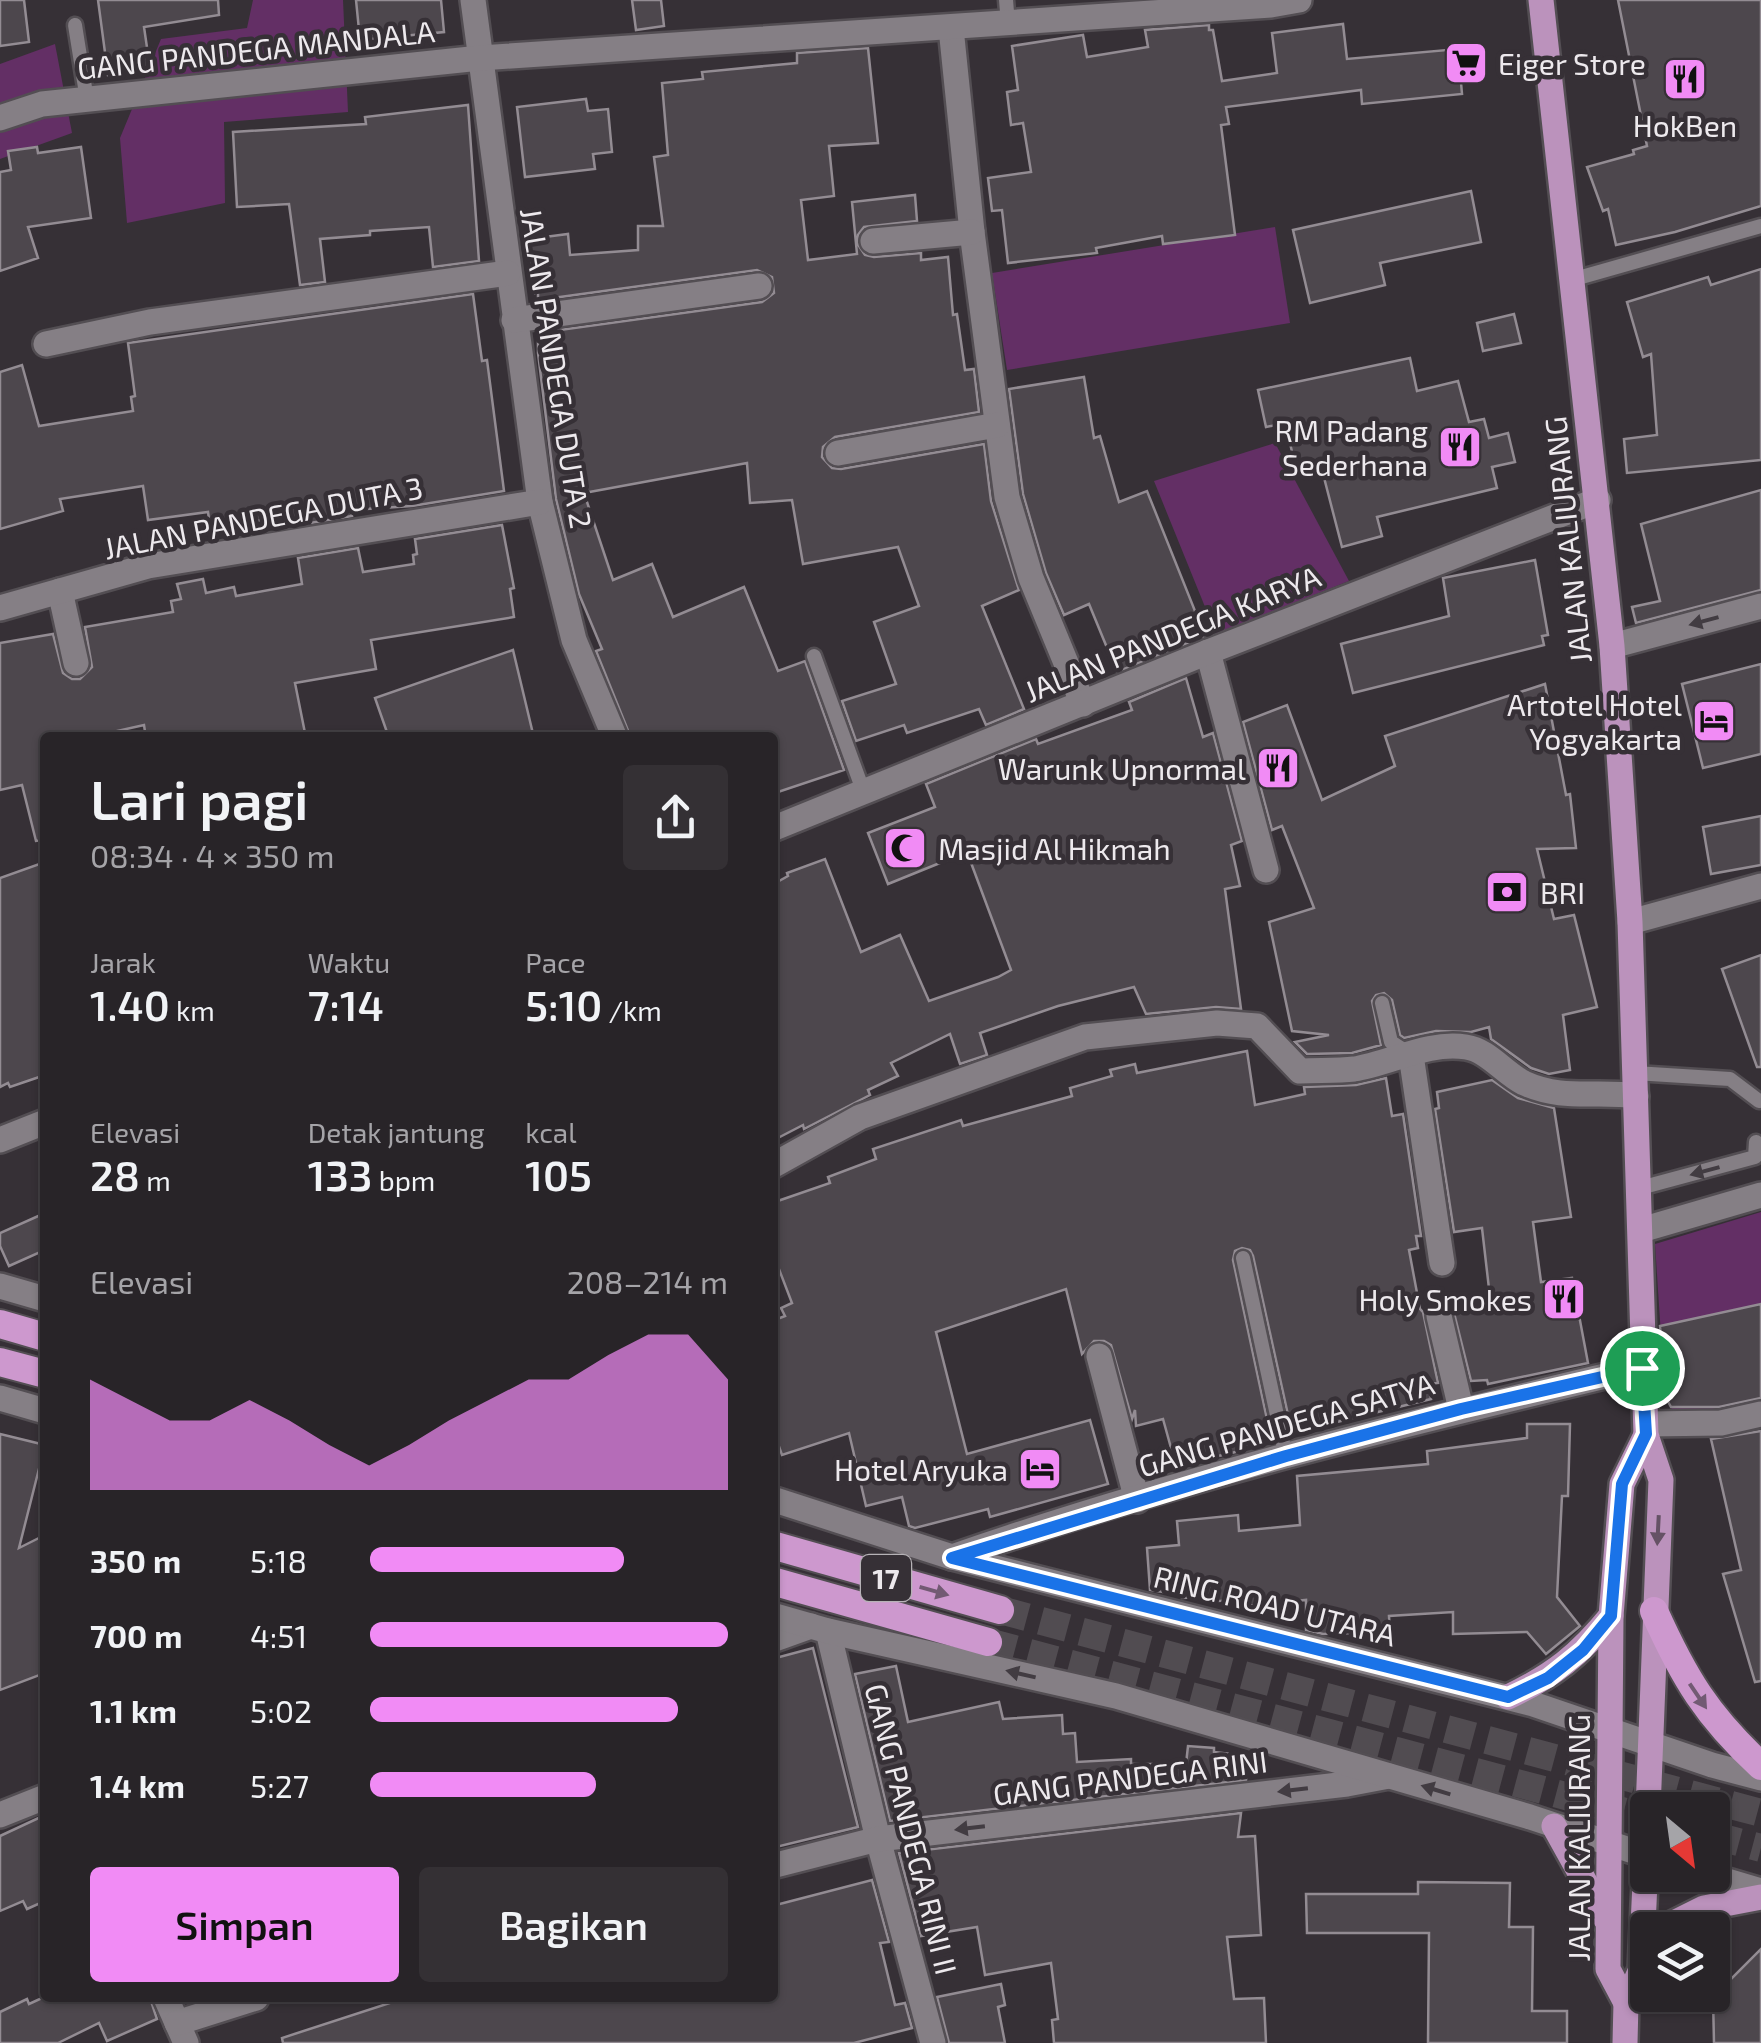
<!DOCTYPE html>
<html lang="id">
<head>
<meta charset="utf-8">
<style>
  :root { --surface:#282428; --page:#343034; --text:#f1f3f6; --muted:#a5a4a8; --line:#444145; --accent:#f18bf5 }
  body { margin:0; font-family:"Exo 2",sans-serif; background:var(--page); color:var(--text); height:100vh; display:flex; flex-direction:column; font-size:38px; white-space:nowrap }
  * { box-sizing:border-box; margin:0 }
  p { font-size:32px; color:var(--muted) }
  .icon { flex:none; width:55px; height:55px; fill:none; stroke:currentColor; stroke-width:2; stroke-linecap:round; stroke-linejoin:round }
  .map { position:relative; flex:1; overflow:hidden }
  .panel { position:absolute; left:40px; top:732px; width:738px; height:1270px; display:flex; flex-direction:column; background:var(--surface); border-radius:10px; box-shadow:0 2px 8px #0004,0 0 0 2px var(--line) }
  .panel>* { flex:none }
  .needle { width:65px; rotate:151deg }
  .fabs { position:absolute; left:1630px; top:1792px; display:grid; gap:20px }
  .fabs a { display:grid; place-items:center; width:100px; height:100px; border-radius:10px; background:var(--surface); box-shadow:0 2px 8px #0004,0 0 0 2px var(--line); font-size:50px }
  .pin { position:absolute; display:grid; place-items:center; width:85px; height:85px; color:#fff; margin:-42px; border:5px solid #fff; border-radius:50%; box-shadow:0 2px 10px #0007 }
  .round { display:grid; place-items:center; flex:none; width:105px; height:105px; border-radius:10px; background:var(--page) }
  .head { display:flex; align-items:center; justify-content:space-between; height:170px; padding:0 50px }
  h1 { font-size:55px; font-weight:600; line-height:75px }
  .figures { display:grid; grid-template-columns:repeat(3,1fr); gap:15px; height:170px; padding:10px 50px }
  .figures div { display:grid; align-content:center }
  .figures b { font-size:42px; font-weight:600 }
  .figures small { font-size:28px; font-weight:400 }
  .figures p { font-size:28px }
  .chart { height:280px; padding:20px 50px }
  .chart p { display:flex; justify-content:space-between }
  .chart svg { width:100%; height:180px; margin-top:10px; fill:var(--accent); opacity:.7 }
  .action { display:flex; gap:20px; margin-top:auto; padding:20px 50px }
  .action a { flex:1; height:115px; border-radius:10px; background:var(--accent); color:#111; font-size:40px; font-weight:600; line-height:115px; text-align:center }
  .action a+a { background:var(--page); color:var(--text) }
  ul { padding:0 50px; list-style:none; font-size:32px }
  li { display:grid; grid-template-columns:160px 120px 1fr; align-items:center; height:75px }
  li i { height:25px; border-radius:12px; background:var(--accent) }
  .map>svg:first-child { display:block }
  .green { fill:#632f65 }
  .building { fill:#4d474d; stroke:#938c93; stroke-width:2.5 }
  .lines { fill:none; stroke-linecap:round; stroke-linejoin:round }
  .trunk-tunnel { stroke:#514c51; stroke-width:28; stroke-dasharray:28 14; stroke-linecap:butt }
  .service-casing { stroke:#534e53; stroke-width:19 }
  .minor-casing { stroke:#534e53; stroke-width:30 }
  .tertiary-casing { stroke:#534e53; stroke-width:30 }
  .primary-casing { stroke:#534e53; stroke-width:30 }
  .trunk-casing { stroke:#534e53; stroke-width:32 }
  .service { stroke:#857f85; stroke-width:14 }
  .minor { stroke:#857f85; stroke-width:25 }
  .tertiary { stroke:#857f85; stroke-width:25 }
  .primary { stroke:#bb92bc; stroke-width:25 }
  .trunk { stroke:#cd98ce; stroke-width:28 }
  .oneway { fill:#423c42 }
  .oneway2 { fill:#655265 }
  .oneway3 { fill:#725a73 }
  .route-casing { stroke:#fff; stroke-width:20 }
  .route { stroke:#1a73e8; stroke-width:12 }
  .labels { text-anchor:middle; dominant-baseline:central; stroke-width:9; stroke-linejoin:round; paint-order:stroke }
  .shield { fill:#363036; stroke:#b6b2b6; stroke-width:2.5 }
  .shield-label { font-size:28px; font-weight:bold; fill:#ede9ed }
  .street-label { font-size:30px; fill:#ede9ed; stroke:#363036 }
  .poi-label { font-size:30px; fill:#ede9ed; stroke:#363036; text-anchor:end }
</style>
</head>
<body>
<div class="map">
<svg width="1761" height="2043" viewBox="0 0 1761 2043">
  <rect width="100%" height="100%" fill="#363036"/>
  <g class="green">
    <path d="M253,0H343L348,112L224,122L225,203L127,223L120,138L161,39L247,28Z"/>
    <path d="M55,44L72,133L0,159V64Z"/>
    <path d="M1275,227L1290,323L1007,370L992,273Z"/>
    <path d="M1275,443L1349,581L1216,634L1154,481Z"/>
    <path d="M1761,1212V1398L1676,1417L1665,1396L1655,1244Z"/>
  </g>
  <g class="building">
    <path d="M0,0H24L29,42L0,46Z"/>
    <path d="M98,0H218L219,15L144,27L150,68L108,75Z"/>
    <path d="M356,0H441L444,32L360,40Z"/>
    <path d="M632,0H661L664,26L636,30Z"/>
    <path d="M1618,0H1761V206L1675,232L1616,245L1608,209L1603,211L1587,167L1634,154L1633,150L1647,146Z"/>
    <path d="M1343,24L1347,59L1458,49L1462,94L1362,104L1361,90L1226,107L1229,124L1221,125L1235,235L1163,244L1162,236L1096,248L1097,253L1008,263L1002,210L992,211L988,178L1031,172L1023,123L1011,125L1007,92L1018,90L1012,46L1083,35L1087,57L1148,47L1145,30L1209,25V30H1213L1222,81L1277,73L1272,33Z"/>
    <path d="M868,48L878,143L829,146L834,196L801,200L808,260L857,254L852,202L915,195L917,221L864,227L858,235L857,243L865,255L874,257L921,253V260L948,257L953,315L957,314L965,370L974,369L979,412L835,437L823,447L822,457L832,468L841,469L984,444L991,501L1019,590L982,606L1024,709L986,725L979,709L907,733L904,725L856,741L842,701L896,684L874,622L919,606L898,547L803,564L792,500L750,503L747,463L584,493L613,580L652,564L673,617L744,587L778,671L805,661L844,770L772,794V738H631L596,651L602,649L579,594L556,499L538,353V333L762,302L774,293L772,277L757,270L538,300V292L535,293L529,239L568,234L570,255L638,250V226H663L654,157L668,155L662,83L703,79L702,72L797,63V53Z"/>
    <path d="M586,99L588,111L608,109L612,152L593,154L595,169L525,177L517,107Z"/>
    <path d="M468,105L479,261L433,267L429,227L370,231V235L320,239L325,282L300,285L289,204L237,207L233,132L366,124L365,117Z"/>
    <path d="M37,147L38,153L81,147L91,218L28,227L38,258L0,271V172L11,170L8,151Z"/>
    <path d="M1471,191L1481,242L1380,263L1385,285L1310,303L1293,230Z"/>
    <path d="M1761,269V460L1627,473L1624,439L1657,435L1651,354L1643,357L1627,302L1708,277L1711,285Z"/>
    <path d="M473,294L482,361L487,360L504,491L412,506L351,510L352,516L292,526L290,517L210,526L208,512L148,520L143,486L60,499L63,511L0,529V372L22,365L39,426L133,411L131,397L135,396L128,343Z"/>
    <path d="M1514,314L1521,343L1483,351L1477,323Z"/>
    <path d="M1410,358L1417,391L1458,381L1469,422L1484,419L1489,438L1508,433L1515,462L1492,467L1497,488L1377,517L1382,536L1342,547L1321,466L1297,472L1285,423L1266,427L1258,390Z"/>
    <path d="M1084,377L1094,438L1100,436L1119,502L1147,491L1205,636L1117,672L1089,604L1064,615L1046,573L1023,494L1009,389Z"/>
    <path d="M1761,490V590L1636,623L1632,607L1660,601L1641,524Z"/>
    <path d="M502,525L514,588L510,589L514,617L371,640L376,669L295,683L306,738H146L144,725L86,738H45V840L36,841L22,785L0,790V643L53,634L63,673L72,679H80L92,667L85,627L173,612L171,601L181,599L177,584L203,579L206,593L234,587L236,596L302,584L298,558L358,548L363,572L414,564L413,555L417,554L415,539Z"/>
    <path d="M1535,560L1548,635L1542,636L1544,645L1353,693L1341,644L1449,616L1443,578Z"/>
    <path d="M513,650L534,738H389L375,698Z"/>
    <path d="M1761,664V754L1703,768L1682,684Z"/>
    <path d="M1186,678L1203,737L1213,733L1242,841L1231,845L1240,886L1225,889L1241,1009L1216,1007L1146,1014L1134,987L1058,1006L980,1033L987,1055L960,1064L950,1034L891,1063L898,1076L868,1090L870,1095L804,1129L803,1125L772,1141V885L788,876L787,873L825,859L861,952L900,935L929,1001L998,977L1011,970L967,852L888,884L868,833L935,807L926,784L1036,739L1038,744L1132,710L1129,702Z"/>
    <path d="M1545,684L1566,795L1570,794L1576,848L1537,849L1554,919L1574,915L1597,1007L1563,1015L1570,1070L1549,1074L1531,1068L1491,1039L1489,1027L1471,1032L1436,1031L1404,1038L1400,1035L1392,1000L1384,993L1376,995L1372,1001L1381,1045L1352,1053L1307,1054L1295,1042L1329,1035L1292,1031L1269,922L1314,908L1282,826L1272,830L1243,722L1287,705L1322,800L1395,766L1385,736Z"/>
    <path d="M1761,816V865L1711,874L1703,827Z"/>
    <path d="M45,862V1075L10,1087L8,1083L0,1087V878Z"/>
    <path d="M1761,955V1067H1757L1722,969Z"/>
    <path d="M1247,1051L1255,1105L1305,1094L1304,1087L1356,1085L1386,1078L1392,1116L1403,1114L1421,1236H1416L1418,1248L1409,1250L1420,1309L1423,1312L1438,1383L1428,1384L1431,1399L1292,1433L1253,1256L1250,1250L1242,1248L1235,1251L1233,1260L1271,1438L1243,1445L1244,1450L1176,1466L1163,1419L1136,1426L1135,1410L1132,1419L1111,1345L1104,1341H1094L1082,1354L1066,1289L936,1332L967,1454L1090,1420L1108,1484L990,1517L988,1509L915,1528L909,1526L902,1497L866,1506L849,1433L782,1455L772,1427V1321L785,1316L781,1308L792,1303L772,1251V1203L830,1183L828,1177L876,1159L873,1149L961,1120L963,1126L1072,1096L1070,1088L1112,1076L1110,1070L1135,1064L1137,1073Z"/>
    <path d="M1492,1080L1518,1098L1554,1108L1571,1217L1533,1222L1541,1282L1572,1278L1588,1363L1488,1384L1487,1380L1471,1381L1453,1309L1491,1306L1482,1228L1454,1232L1435,1109L1439,1108L1437,1092Z"/>
    <path d="M45,1213V1250L9,1266L0,1246V1233Z"/>
    <path d="M1761,1304V1398L1719,1407H1671L1665,1396L1660,1326Z"/>
    <path d="M1527,1424H1570L1568,1496H1562L1557,1597L1580,1626L1546,1654L1527,1632L1453,1634V1612L1389,1616L1390,1632L1323,1634L1306,1630V1600L1246,1606V1599L1205,1602V1597L1182,1598V1595L1150,1590L1147,1548L1179,1545L1177,1521L1238,1515L1239,1531L1300,1525L1297,1476L1428,1464L1427,1451L1527,1438Z"/>
    <path d="M1761,1431V1681L1755,1682L1723,1574L1741,1570L1711,1439Z"/>
    <path d="M0,1434L45,1445L19,1548L45,1535V1673L0,1690Z"/>
    <path d="M813,1648L858,1827L772,1848V1659Z"/>
    <path d="M896,1666L908,1722L999,1702L1003,1719L1062,1715L1063,1734L1075,1733L1077,1762L1131,1759V1764H1186L1188,1746L1214,1748V1752L1249,1756L1246,1780L890,1821L855,1674Z"/>
    <path d="M1241,1813L1238,1837L1255,1836L1261,1935L1227,1937L1234,1999L1264,1998L1266,2043H1054L1052,2020L1058,2019L1051,1963L985,1975L977,1927L921,1936L899,1853Z"/>
    <path d="M45,1815V1901L27,1909L23,1901L0,1911V1836Z"/>
    <path d="M872,1880L889,1942L880,1943L895,2005L905,2003L912,2028L854,2043H283L282,2038L405,1998H772V1906Z"/>
    <path d="M1418,1882L1510,1883L1509,1927H1533L1532,2011H1567V2043H1428L1429,1933H1307L1306,1894H1418Z"/>
    <path d="M1761,1949V2043H1714L1713,1997Z"/>
    <path d="M1001,1984L1005,2005L998,2007L1005,2043H949L937,1997Z"/>
    <path d="M42,1998H150L157,2019L107,2041L99,2023L58,2043H0V2012L27,1999L29,2004Z"/>
  </g>
  <g class="lines">
    <g class="trunk-tunnel">
      <path d="M1000,1610L1761,1813"/>
      <path d="M988,1642L1648,1818"/>
      <path d="M1712,1835L1761,1848"/>
    </g>
    <g class="service-casing">
      <g id="service">
        <path d="M1006,0L1008,24"/>
        <path d="M75,25L87,100"/>
        <path d="M1571,280L1761,226"/>
        <path d="M814,656L864,793"/>
        <path d="M1382,1003L1391,1042L1408,1053"/>
        <path d="M1635,1073L1730,1079L1759,1101"/>
        <path d="M1640,1188L1755,1157L1756,1142"/>
        <path d="M1243,1258L1286,1457"/>
      </g>
    </g>
    <g class="minor-casing">
      <g id="minor">
        <path d="M473,0L540,502L574,640L615,738"/>
        <path d="M951,28L972,232L1007,497L1031,578L1083,704"/>
        <path d="M0,118L42,104L480,58L1271,5L1299,0"/>
        <path d="M873,241L972,232"/>
        <path d="M514,320L759,286"/>
        <path d="M46,344L150,322L508,273"/>
        <path d="M838,453L997,425"/>
        <path d="M60,591L76,663"/>
        <path d="M0,608L148,566L540,502"/>
        <path d="M1612,646L1761,606"/>
        <path d="M1208,652L1266,870"/>
        <path d="M772,829L1208,652L1598,500"/>
        <path d="M1630,922L1761,886"/>
        <path d="M1411,1055L1442,1263"/>
        <path d="M0,1140L45,1122"/>
        <path d="M772,1166L860,1117L1085,1037L1217,1023L1257,1026L1300,1071C1318,1070 1337,1071 1354,1069C1391,1063 1428,1041 1466,1047C1488,1050 1504,1073 1524,1083C1563,1101 1597,1090 1636,1096"/>
        <path d="M1641,1230L1761,1195"/>
        <path d="M1439,1316L1461,1409"/>
        <path d="M1099,1356L1137,1500"/>
        <path d="M1647,1424L1721,1423L1761,1414"/>
        <path d="M952,1557C1176,1479 1411,1422 1643,1367"/>
        <path d="M828,1631L878,1839L933,2043"/>
        <path d="M772,1640L811,1626"/>
        <path d="M0,1815L45,1797"/>
        <path d="M772,1866L878,1839L1347,1784L1389,1776"/>
        <path d="M166,1998L186,2043"/>
        <path d="M177,2023L256,1998"/>
      </g>
    </g>
    <g class="tertiary-casing">
      <g id="tertiary">
        <path d="M0,1286L45,1299"/>
        <path d="M0,1398L45,1411"/>
        <path d="M772,1499L952,1557L1533,1704L1712,1765L1761,1778"/>
        <path d="M772,1615L828,1631L1116,1696L1530,1817L1648,1856"/>
        <path d="M1707,1875L1761,1891"/>
      </g>
    </g>
    <g class="primary-casing">
      <g id="primary">
        <path d="M1541,0L1612,646L1630,922L1646,1435L1661,1480L1648,1810"/>
        <path d="M1508,1697C1554,1675 1579,1655 1611,1616"/>
        <path d="M1554,1826L1605,1918"/>
        <path d="M1660,1930L1704,1908L1761,1897"/>
        <path d="M1626,2003L1608,1969L1611,1616L1622,1484L1646,1435"/>
        <path d="M1625,2043L1626,2003L1641,1969L1648,1817"/>
      </g>
    </g>
    <g class="trunk-casing">
      <g id="trunk">
        <path d="M0,1324L45,1337"/>
        <path d="M0,1362L45,1374"/>
        <path d="M772,1545L1000,1610"/>
        <path d="M772,1581L988,1642"/>
        <path d="M1654,1611C1684,1678 1707,1716 1761,1766"/>
      </g>
    </g>
    <use href="#service" class="service"/>
    <use href="#minor" class="minor"/>
    <use href="#tertiary" class="tertiary"/>
    <use href="#primary" class="primary"/>
    <use href="#trunk" class="trunk"/>
  </g>
  <defs><path id="oneway-solid" d="M-6-.8H1V-3.2L6.5 0L1 3.2V.8H-6Z" transform="scale(2.5)"/></defs>
  <g class="oneway">
    <use href="#oneway-solid" transform="translate(1704 621) rotate(165)"/>
    <use href="#oneway-solid" transform="translate(1705 1171) rotate(165)"/>
    <use href="#oneway-solid" transform="translate(1021 1674) rotate(-167)"/>
    <use href="#oneway-solid" transform="translate(1293 1790) rotate(173)"/>
    <use href="#oneway-solid" transform="translate(1436 1790) rotate(-163)"/>
    <use href="#oneway-solid" transform="translate(970 1828) rotate(173)"/>
  </g>
  <use class="oneway2" href="#oneway-solid" transform="translate(1658 1530) rotate(93)"/>
  <g class="oneway3">
    <use href="#oneway-solid" transform="translate(934 1591) rotate(16)"/>
    <use href="#oneway-solid" transform="translate(1698 1696) rotate(56)"/>
  </g>
  <g class="lines">
    <g class="route-casing">
      <path id="route" d="M1642,1368L1646,1434L1622,1484L1611,1616L1583,1650L1548,1678L1508,1697L952,1558L1286,1456L1461,1409Z"/>
    </g>
    <use href="#route" class="route"/>
  </g>
  <defs>
    <g id="supermarket-square" transform="scale(2.25)"><rect x="-9" y="-9" width="18" height="18" rx="4" fill="#f18bf5" stroke="#363036"/><path d="M-6-5.5h2.5l.6 2H6L4.5 2H-2.5L-4.4-4H-6ZM-1.5 3.2a1.3 1.3 0 1 0 .1 0ZM3 3.2a1.3 1.3 0 1 0 .1 0Z" fill="#111"/></g>
    <g id="restaurant-square" transform="scale(2.25)"><rect x="-9" y="-9" width="18" height="18" rx="4" fill="#f18bf5" stroke="#363036"/><path d="M-5-6h1v4h1v-4h1v4h1v-4h1v5L-1.5 .5V6h-2V.5L-5-1ZM5-6V6H3V1.5H1.5Q1.5-4 5-6Z" fill="#111"/></g>
    <g id="hotel-square" transform="scale(2.25)"><rect x="-9" y="-9" width="18" height="18" rx="4" fill="#f18bf5" stroke="#363036"/><path d="M-6-4.5h1.5V1H6V5H4.5V3h-9V5H-6ZM-4 0a1.8 1.8 0 1 1 3.6 0ZM.5 0V-2.5h3Q6-2.5 6 0Z" fill="#111"/></g>
    <g id="mosque-square" transform="scale(2.25)"><rect x="-9" y="-9" width="18" height="18" rx="4" fill="#f18bf5" stroke="#363036"/><path d="M3.5-4.9A6 6 0 1 0 3.5 4.9A5 5 0 1 1 3.5-4.9Z" fill="#111"/></g>
    <g id="bank-square" transform="scale(2.25)"><rect x="-9" y="-9" width="18" height="18" rx="4" fill="#f18bf5" stroke="#363036"/><path d="M-6-4H6V4H-6ZM0-2.3a2.3 2.3 0 1 0 0 4.6a2.3 2.3 0 1 0 0-4.6Z" fill="#111"/></g>
  </defs>
  <g fill-rule="evenodd">
    <use href="#supermarket-square" x="1466" y="63"/>
    <use href="#restaurant-square" x="1685" y="79"/>
    <use href="#restaurant-square" x="1460" y="447"/>
    <use href="#hotel-square" x="1714" y="721"/>
    <use href="#restaurant-square" x="1278" y="768"/>
    <use href="#mosque-square" x="905" y="848"/>
    <use href="#bank-square" x="1507" y="892"/>
    <use href="#restaurant-square" x="1564" y="1299"/>
    <use href="#hotel-square" x="1040" y="1469"/>
  </g>
  <g class="labels">
    <rect class="shield" x="861" y="1555" width="50" height="46" rx="8"/>
    <g class="shield-label">
      <text x="886" y="1578">17</text>
    </g>
    <g class="street-label">
      <text transform="translate(256 49) rotate(-6)">GANG PANDEGA MANDALA</text>
      <text transform="translate(557 368) rotate(81)">JALAN PANDEGA DUTA 2</text>
      <text transform="translate(263 517) rotate(-11)">JALAN PANDEGA DUTA 3</text>
      <text transform="translate(1567 540) rotate(-96)">JALAN KALIURANG</text>
      <text transform="translate(1172 633) rotate(-22)">JALAN PANDEGA KARYA</text>
      <text transform="translate(1286 1424) rotate(-16)">GANG PANDEGA SATYA</text>
      <text transform="translate(1275 1605) rotate(14)">RING ROAD UTARA</text>
      <text transform="translate(1130 1777) rotate(-7)">GANG PANDEGA RINI</text>
      <text transform="translate(912 1829) rotate(76)">GANG PANDEGA RINI II</text>
      <text transform="translate(1578 1838) rotate(-90)">JALAN KALIURANG</text>
    </g>
    <g class="poi-label">
      <text x="1498" y="63" text-anchor="start">Eiger Store</text>
      <text x="1685" y="125" text-anchor="middle">HokBen</text>
      <text x="1428" y="430">RM Padang<tspan x="1428" dy="34">Sederhana</tspan></text>
      <text x="1682" y="704">Artotel Hotel<tspan x="1682" dy="34">Yogyakarta</tspan></text>
      <text x="1246" y="768">Warunk Upnormal</text>
      <text x="938" y="848" text-anchor="start">Masjid Al Hikmah</text>
      <text x="1540" y="892" text-anchor="start">BRI</text>
      <text x="1532" y="1299">Holy Smokes</text>
      <text x="1008" y="1469">Hotel Aryuka</text>
    </g>
  </g>
</svg>
<div class="fabs">
<a><svg class="needle" viewBox="-14 -14 28 28"><path d="M0-13l5 13h-10z" fill="#e53935"/><path d="M0 13l5-13h-10z" fill="#a5a4a8"/></svg></a>
<a><svg class="icon" aria-label="layers" viewBox="0 0 24 24"><path d="M12 4l9 5-9 5-9-5zM3 14l9 5 9-5"/></svg></a>
</div>
<div class="pin" style="left:1642px;top:1368px;background:#1e9e55"><svg class="icon" aria-label="arrive" viewBox="0 0 24 24"><path d="M6 21V4h12l-3 4 3 4H6"/></svg></div>
<section class="panel">
<div class="head"><div><h1>Lari pagi</h1><p>08:34 · 4 × 350 m</p></div><a class="round"><svg class="icon" aria-label="share" viewBox="0 0 24 24"><path d="M12 15V3M7 8l5-5 5 5M5 13v7h14v-7"/></svg></a></div>
<div class="figures">
<div><p>Jarak</p><b>1.40<small> km</small></b></div>
<div><p>Waktu</p><b>7:14</b></div>
<div><p>Pace</p><b>5:10<small> /km</small></b></div>
</div>
<div class="figures">
<div><p>Elevasi</p><b>28<small> m</small></b></div>
<div><p>Detak jantung</p><b>133<small> bpm</small></b></div>
<div><p>kcal</p><b>105</b></div>
</div>
<div class="chart"><p><span>Elevasi</span>208–214 m</p>
<svg viewBox="0 0 160 44" preserveAspectRatio="none"><path d="M0 44V17L10 22L20 27L30 27L40 22L50 27L60 33L70 38L80 33L90 27L100 22L110 17L120 17L130 11L140 6L150 6L160 17V44z"/></svg>
</div>
<ul>
<li><b>350 m</b>5:18<i style="width:71%"></i></li>
<li><b>700 m</b>4:51<i style="width:100%"></i></li>
<li><b>1.1 km</b>5:02<i style="width:86%"></i></li>
<li><b>1.4 km</b>5:27<i style="width:63%"></i></li>
</ul>
<div class="action"><a>Simpan</a><a>Bagikan</a></div>
</section>
</div>
</body>
</html>
